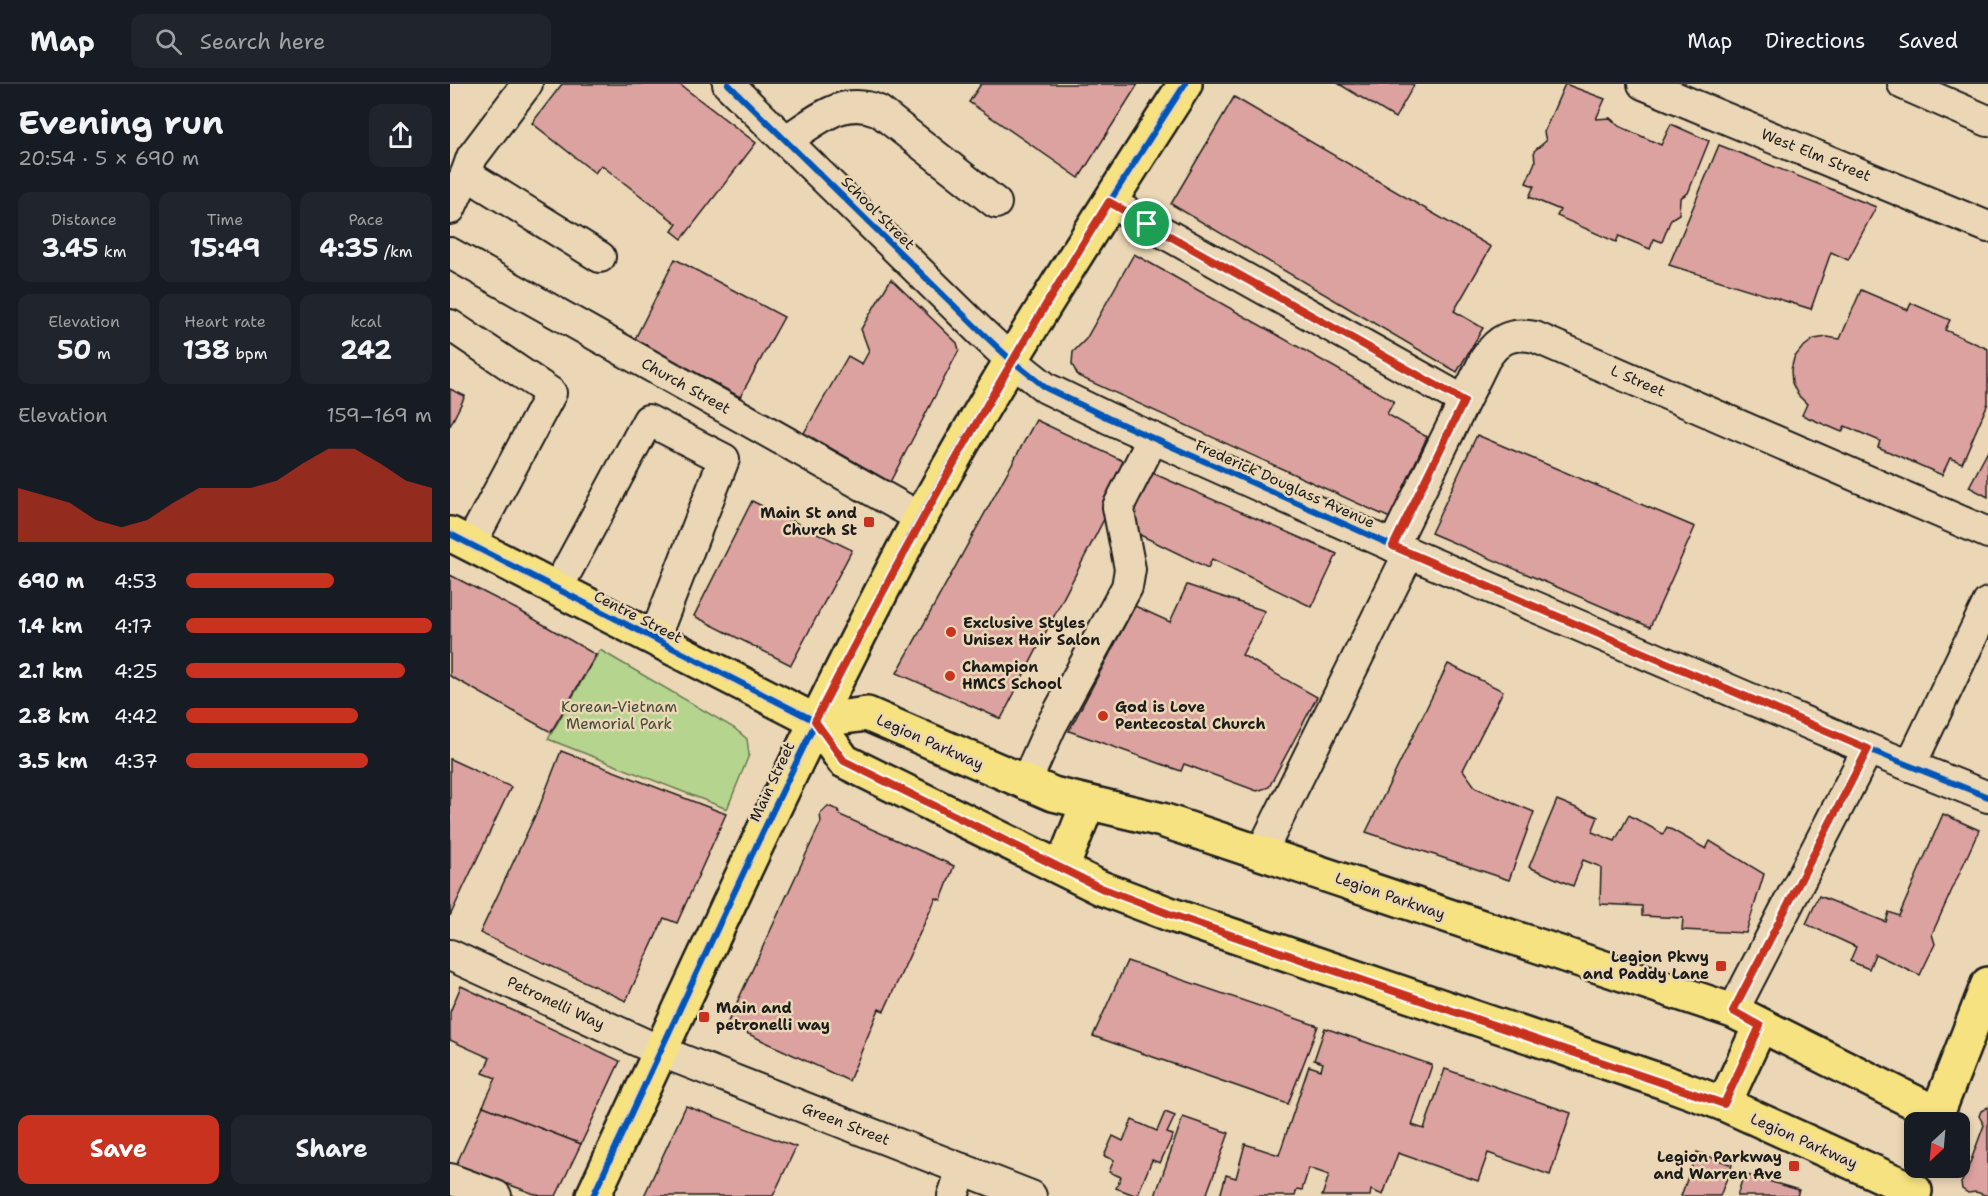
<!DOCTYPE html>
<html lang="en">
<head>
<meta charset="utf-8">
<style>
  :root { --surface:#171b24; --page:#20242c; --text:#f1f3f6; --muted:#9ea1a6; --line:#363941; --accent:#c8321e }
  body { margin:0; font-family:"Shantell Sans",sans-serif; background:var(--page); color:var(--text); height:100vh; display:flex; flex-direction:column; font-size:22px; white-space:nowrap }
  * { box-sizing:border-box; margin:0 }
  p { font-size:20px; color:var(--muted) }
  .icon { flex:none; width:33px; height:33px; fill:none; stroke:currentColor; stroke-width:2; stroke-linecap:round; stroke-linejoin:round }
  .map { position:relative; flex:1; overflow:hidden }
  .side { display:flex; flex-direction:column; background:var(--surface); width:450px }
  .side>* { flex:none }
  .needle { width:39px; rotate:206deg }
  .controls { position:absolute; left:1454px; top:1028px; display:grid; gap:12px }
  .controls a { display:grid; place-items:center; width:66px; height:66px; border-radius:12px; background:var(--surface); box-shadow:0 3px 9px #0003; font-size:30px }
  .pin { position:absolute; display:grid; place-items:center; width:51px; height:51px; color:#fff; margin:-26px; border:3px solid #fff; border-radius:50%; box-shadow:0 2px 6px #0007 }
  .round { display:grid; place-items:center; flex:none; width:63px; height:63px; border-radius:12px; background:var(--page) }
  .headline { display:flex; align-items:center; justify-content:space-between; height:102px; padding:0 18px }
  h1 { font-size:33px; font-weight:700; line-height:45px }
  .metrics { display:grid; grid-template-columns:repeat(3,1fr); gap:9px; height:102px; padding:6px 18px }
  .metrics div { display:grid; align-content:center; border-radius:12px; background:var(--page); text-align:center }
  .metrics b { font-size:26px; font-weight:700 }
  .metrics small { font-size:16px; font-weight:400 }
  .metrics p { font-size:16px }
  .chart { height:168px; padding:12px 18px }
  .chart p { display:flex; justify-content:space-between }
  .chart svg { width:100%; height:108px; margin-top:6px; fill:var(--accent); opacity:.7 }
  .button { display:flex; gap:12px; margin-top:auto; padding:12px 18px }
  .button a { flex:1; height:69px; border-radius:12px; background:var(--accent); color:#fff; font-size:24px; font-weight:700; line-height:69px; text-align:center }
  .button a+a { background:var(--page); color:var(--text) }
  ul { padding:0 18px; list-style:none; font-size:20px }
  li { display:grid; grid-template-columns:96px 72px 1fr; align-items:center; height:45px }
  li i { height:15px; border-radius:8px; background:var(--accent) }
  header { display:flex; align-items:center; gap:36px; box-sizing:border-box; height:84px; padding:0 30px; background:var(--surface); border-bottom:2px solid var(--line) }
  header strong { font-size:28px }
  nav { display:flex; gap:33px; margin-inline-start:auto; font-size:21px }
  .search { width:420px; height:54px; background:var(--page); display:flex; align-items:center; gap:15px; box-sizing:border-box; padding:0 21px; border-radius:12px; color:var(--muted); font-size:22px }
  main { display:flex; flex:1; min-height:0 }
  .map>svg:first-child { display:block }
  .green { fill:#b5d58e; stroke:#687855; stroke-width:1.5 }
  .building { fill:#dca29f; stroke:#1c1c1c; stroke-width:1.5 }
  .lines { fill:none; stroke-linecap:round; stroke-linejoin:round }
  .minor-casing { stroke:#1c1c1c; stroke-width:34 }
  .major-casing { stroke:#1c1c1c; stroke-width:38 }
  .minor { stroke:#ebd7b5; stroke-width:30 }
  .major { stroke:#f6e281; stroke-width:33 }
  .cycleway-casing { stroke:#ebd7b5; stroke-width:10 }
  .cycleway { stroke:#0057b8; stroke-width:6 }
  .route-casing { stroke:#fff; stroke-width:12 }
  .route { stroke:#c8321e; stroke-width:8 }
  .poi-dot { fill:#c8321e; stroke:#ebd7b5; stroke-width:2 }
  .labels { text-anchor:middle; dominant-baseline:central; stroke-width:5; stroke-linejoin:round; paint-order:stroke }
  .street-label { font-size:15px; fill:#1c1c1c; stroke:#ebd7b5 }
  .poi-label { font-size:15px; font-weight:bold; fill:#1c1c1c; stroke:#ebd7b5; text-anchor:start }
  .park-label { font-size:15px; fill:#424a38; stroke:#ebd7b5 }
</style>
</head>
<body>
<header>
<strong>Map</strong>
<div class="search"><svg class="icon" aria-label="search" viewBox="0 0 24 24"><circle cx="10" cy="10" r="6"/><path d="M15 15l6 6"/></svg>Search here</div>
<nav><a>Map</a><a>Directions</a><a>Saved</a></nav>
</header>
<main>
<section class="side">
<div class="headline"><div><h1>Evening run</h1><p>20:54 · 5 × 690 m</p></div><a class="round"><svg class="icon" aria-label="share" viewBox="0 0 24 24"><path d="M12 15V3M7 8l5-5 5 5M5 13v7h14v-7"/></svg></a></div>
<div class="metrics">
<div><p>Distance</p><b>3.45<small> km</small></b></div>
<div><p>Time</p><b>15:49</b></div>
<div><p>Pace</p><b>4:35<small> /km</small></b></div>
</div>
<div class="metrics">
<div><p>Elevation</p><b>50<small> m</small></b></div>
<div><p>Heart rate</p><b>138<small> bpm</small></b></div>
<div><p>kcal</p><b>242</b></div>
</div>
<div class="chart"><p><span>Elevation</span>159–169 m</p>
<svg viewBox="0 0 160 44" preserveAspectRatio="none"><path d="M0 44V22L10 25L20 28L30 35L40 38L50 35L60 28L70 22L80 22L90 22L100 19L110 12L120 6L130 6L140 12L150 19L160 22V44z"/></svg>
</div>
<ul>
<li><b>690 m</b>4:53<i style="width:60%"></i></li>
<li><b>1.4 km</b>4:17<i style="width:100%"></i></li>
<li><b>2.1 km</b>4:25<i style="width:89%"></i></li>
<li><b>2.8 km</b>4:42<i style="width:70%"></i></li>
<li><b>3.5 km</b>4:37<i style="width:74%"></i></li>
</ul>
<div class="button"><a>Save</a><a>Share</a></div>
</section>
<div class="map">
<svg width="1538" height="1112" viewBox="0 0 1538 1112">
  <rect width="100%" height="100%" fill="#ebd7b5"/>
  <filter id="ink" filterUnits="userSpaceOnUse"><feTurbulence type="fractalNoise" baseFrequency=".0167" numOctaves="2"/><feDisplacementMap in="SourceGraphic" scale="12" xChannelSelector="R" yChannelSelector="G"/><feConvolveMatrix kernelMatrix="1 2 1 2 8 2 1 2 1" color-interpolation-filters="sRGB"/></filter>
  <g filter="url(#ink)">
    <path class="green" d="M150,566L284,644L297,655L299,671L277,725L98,655Z"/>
    <g class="building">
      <path d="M112,0H229L306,59L232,155L222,147L227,140L151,81L145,89L82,39Z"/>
      <path d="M531,0H688L629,94L519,18Z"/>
      <path d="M889,0H962L964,1L945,34Z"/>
      <path d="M1115,0L1155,15L1146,35L1160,34L1169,42L1211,61L1221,40L1259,57L1238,109L1230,114L1229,130L1221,135L1212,158L1204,155L1200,165L1169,152L1166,158L1107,132L1110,126L1079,113L1084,102L1076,99L1085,78L1084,67L1096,57L1094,48Z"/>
      <path d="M784,13L1041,163L1004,227L1033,244L1007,288L721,120Z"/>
      <path d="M1269,61L1426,123L1398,176L1381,168L1361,225L1219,181Z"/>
      <path d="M684,170L944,317L937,330L977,353L940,434L628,292L622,280L623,268L636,255Z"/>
      <path d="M225,175L334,233L290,313L185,255Z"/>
      <path d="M441,195L507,259L509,266L440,398L354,349L398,272L412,280L419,267L411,245Z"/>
      <path d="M1411,206L1458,226L1461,219L1500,236L1495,246L1538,265V319L1512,379L1500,374L1492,391L1428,363L1430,357L1395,342L1392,348L1352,331L1357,320L1348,311L1342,299L1341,286L1344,274L1352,264L1364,255L1377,253L1390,255Z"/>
      <path d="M0,305L15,312L0,342Z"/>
      <path d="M586,336L682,381L551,635L447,589Z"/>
      <path d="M1027,351L1245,443L1200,543L981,449Z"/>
      <path d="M1538,367V413L1519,403Z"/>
      <path d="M700,388L887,470L862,523L762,475L758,484L684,448L681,429Z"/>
      <path d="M302,417L402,466L341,581L244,532Z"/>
      <path d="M0,491L70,527L146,571L101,648L0,592Z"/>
      <path d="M737,501L815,527L792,571L867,613L819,703L807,707L734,680L731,687L619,647L685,522L720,538Z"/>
      <path d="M998,580L1053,607L1013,686L1026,704L1084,728L1059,796L916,748Z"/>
      <path d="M111,667L276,730L227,839L214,834L176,917L30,849L90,721Z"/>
      <path d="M0,675L61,703L0,832Z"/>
      <path d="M1107,716L1148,733L1142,748L1165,757L1179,731L1213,750L1217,743L1256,765L1260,757L1314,790L1296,849L1232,846L1233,834L1192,832V822L1150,820L1151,783L1133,776L1123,802L1079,783Z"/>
      <path d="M378,722L388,726L390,731L504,782L491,816L486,814L434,927L429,925L399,997L277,940L371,738L370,730Z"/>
      <path d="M1493,730L1529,746L1482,850L1485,860L1470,891L1425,870L1419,885L1400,877L1406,863L1356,840L1369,812L1436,838L1439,828L1449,832Z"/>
      <path d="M677,877L868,942L838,1020L643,952Z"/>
      <path d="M11,902L170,977L131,1060L33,1022L46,994L33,989L40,974L0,956V928Z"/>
      <path d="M875,944L982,981L962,1041L974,1045L995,985L1121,1029L1100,1091L1038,1069L1028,1097L948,1069L933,1111L921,1106L920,1112H872L879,1091L859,1084L852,1106L847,1105L845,1112H770L776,1091L786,1094L795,1060L829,1071L859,982L871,986L873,979L864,976Z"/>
      <path d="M33,1022L131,1060L106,1112H90L6,1081Z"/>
      <path d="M236,1022L346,1063L323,1112H194Z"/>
      <path d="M1538,1023V1112L1526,1108L1518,1109L1512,1105L1511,1099L1516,1090L1534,1041L1529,1032L1531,1027Z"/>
      <path d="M715,1028L725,1032L717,1049L723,1051L710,1079L702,1076L687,1112L666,1104L671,1093L659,1088L664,1076L654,1072L663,1052L673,1057L682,1036L707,1047Z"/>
      <path d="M733,1033L779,1049L756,1112H705Z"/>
      <path d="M1247,1068L1282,1081L1270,1112H1231Z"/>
      <path d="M1294,1090L1349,1106L1347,1112H1287Z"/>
    </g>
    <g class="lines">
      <g class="minor-casing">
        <g id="minor">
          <path d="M278,0L531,248L561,276L596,304L658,334L959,469L1418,665L1538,713"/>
          <path d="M1193,0L1538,143"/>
          <path d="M1453,0L1538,37"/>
          <path d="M336,56C367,37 392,11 429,27L546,119"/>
          <path d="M16,90L22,73L77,0"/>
          <path d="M659,118L1014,317"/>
          <path d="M0,125L16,90L150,173"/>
          <path d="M0,169L471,434"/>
          <path d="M0,241L101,309L20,461"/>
          <path d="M943,462L1035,275C1048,255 1061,248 1085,253L1538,449"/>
          <path d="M107,505L198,336L274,375L204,555"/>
          <path d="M1460,682L1538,519"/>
          <path d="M575,700L601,642L677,503L680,485L668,423L703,354"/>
          <path d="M811,769L959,469"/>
          <path d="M0,871L212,968L581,1112"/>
          <path d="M1283,927L1418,665"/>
          <path d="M0,1095L46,1112"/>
          <path d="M503,1112L512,1085"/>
        </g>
      </g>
      <g class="major-casing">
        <g id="major">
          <path d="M0,450L365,637L394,677L651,804L722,831L1214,998L1274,1020L1465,1107"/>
          <path d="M365,637L417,630L603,710L712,736L1283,927L1486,1029"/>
          <path d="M612,784L638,719"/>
          <path d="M1274,1020L1310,942"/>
          <path d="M1484,1038L1538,900"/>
          <path d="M143,1112C246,892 345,670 459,455C543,299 639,149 735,0"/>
        </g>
      </g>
      <use href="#minor" class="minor"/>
      <use href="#major" class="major"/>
      <g class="cycleway-casing">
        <g id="cycleway">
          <path d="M278,0L531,248L561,276L596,304L658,334L959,469L1418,665L1538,713"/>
          <path d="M0,450L365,637"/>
          <path d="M143,1112C246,892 345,670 459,455C543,299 639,149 735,0"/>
        </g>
      </g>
      <use href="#cycleway" class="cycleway"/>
    </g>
  </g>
  <g class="lines" filter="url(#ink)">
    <g class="route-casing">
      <path id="route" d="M659,118L1014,317L943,462L1418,665L1283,927L1310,942L1274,1020L722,831L651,804L394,677L365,637C456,460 553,287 659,118Z"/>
    </g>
    <use href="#route" class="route"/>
  </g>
  <g class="poi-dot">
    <rect x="413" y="432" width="12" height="12" rx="3"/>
    <circle cx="501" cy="548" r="6"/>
    <circle cx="500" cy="592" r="6"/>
    <circle cx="653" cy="632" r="6"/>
    <rect x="1265" y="876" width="12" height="12" rx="3"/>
    <rect x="248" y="927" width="12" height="12" rx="3"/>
    <rect x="1338" y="1076" width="12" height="12" rx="3"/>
  </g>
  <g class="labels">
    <g class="street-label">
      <text transform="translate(1366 71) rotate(22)">West Elm Street</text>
      <text transform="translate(428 129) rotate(45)">School Street</text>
      <text transform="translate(1188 297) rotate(23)">L Street</text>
      <text transform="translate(236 302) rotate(29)">Church Street</text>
      <text transform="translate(835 400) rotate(24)">Frederick Douglass Avenue</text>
      <text transform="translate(188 533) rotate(27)">Centre Street</text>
      <text transform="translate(480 658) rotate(24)">Legion Parkway</text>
      <text transform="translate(322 698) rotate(-65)">Main Street</text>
      <text transform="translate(940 812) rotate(19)">Legion Parkway</text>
      <text transform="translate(106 919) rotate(25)">Petronelli Way</text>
      <text transform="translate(396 1040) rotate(21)">Green Street</text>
      <text transform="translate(1354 1057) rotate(24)">Legion Parkway</text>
    </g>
    <g class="poi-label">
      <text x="407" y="429" text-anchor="end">Main St and<tspan x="407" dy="17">Church St</tspan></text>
      <text x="513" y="539">Exclusive Styles<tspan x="513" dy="17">Unisex Hair Salon</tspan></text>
      <text x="512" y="583">Champion<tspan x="512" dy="17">HMCS School</tspan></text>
      <text x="665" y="623">God is Love<tspan x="665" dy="17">Pentecostal Church</tspan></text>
      <text x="1259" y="873" text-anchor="end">Legion Pkwy<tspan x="1259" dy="17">and Paddy Lane</tspan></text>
      <text x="266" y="924">Main and<tspan x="266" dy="17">petronelli way</tspan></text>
      <text x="1332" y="1073" text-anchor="end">Legion Parkway<tspan x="1332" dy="17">and Warren Ave</tspan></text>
    </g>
    <g class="park-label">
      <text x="169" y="623">Korean-Vietnam<tspan x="169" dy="17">Memorial Park</tspan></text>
    </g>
  </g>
</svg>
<div class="controls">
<a><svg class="needle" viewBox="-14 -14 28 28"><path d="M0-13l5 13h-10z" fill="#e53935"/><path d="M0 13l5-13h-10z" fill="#9ea1a6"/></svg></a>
</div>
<div class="pin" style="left:697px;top:140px;background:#1e9e55"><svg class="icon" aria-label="arrive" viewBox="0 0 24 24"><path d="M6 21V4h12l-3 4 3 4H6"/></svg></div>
</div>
</main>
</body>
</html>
